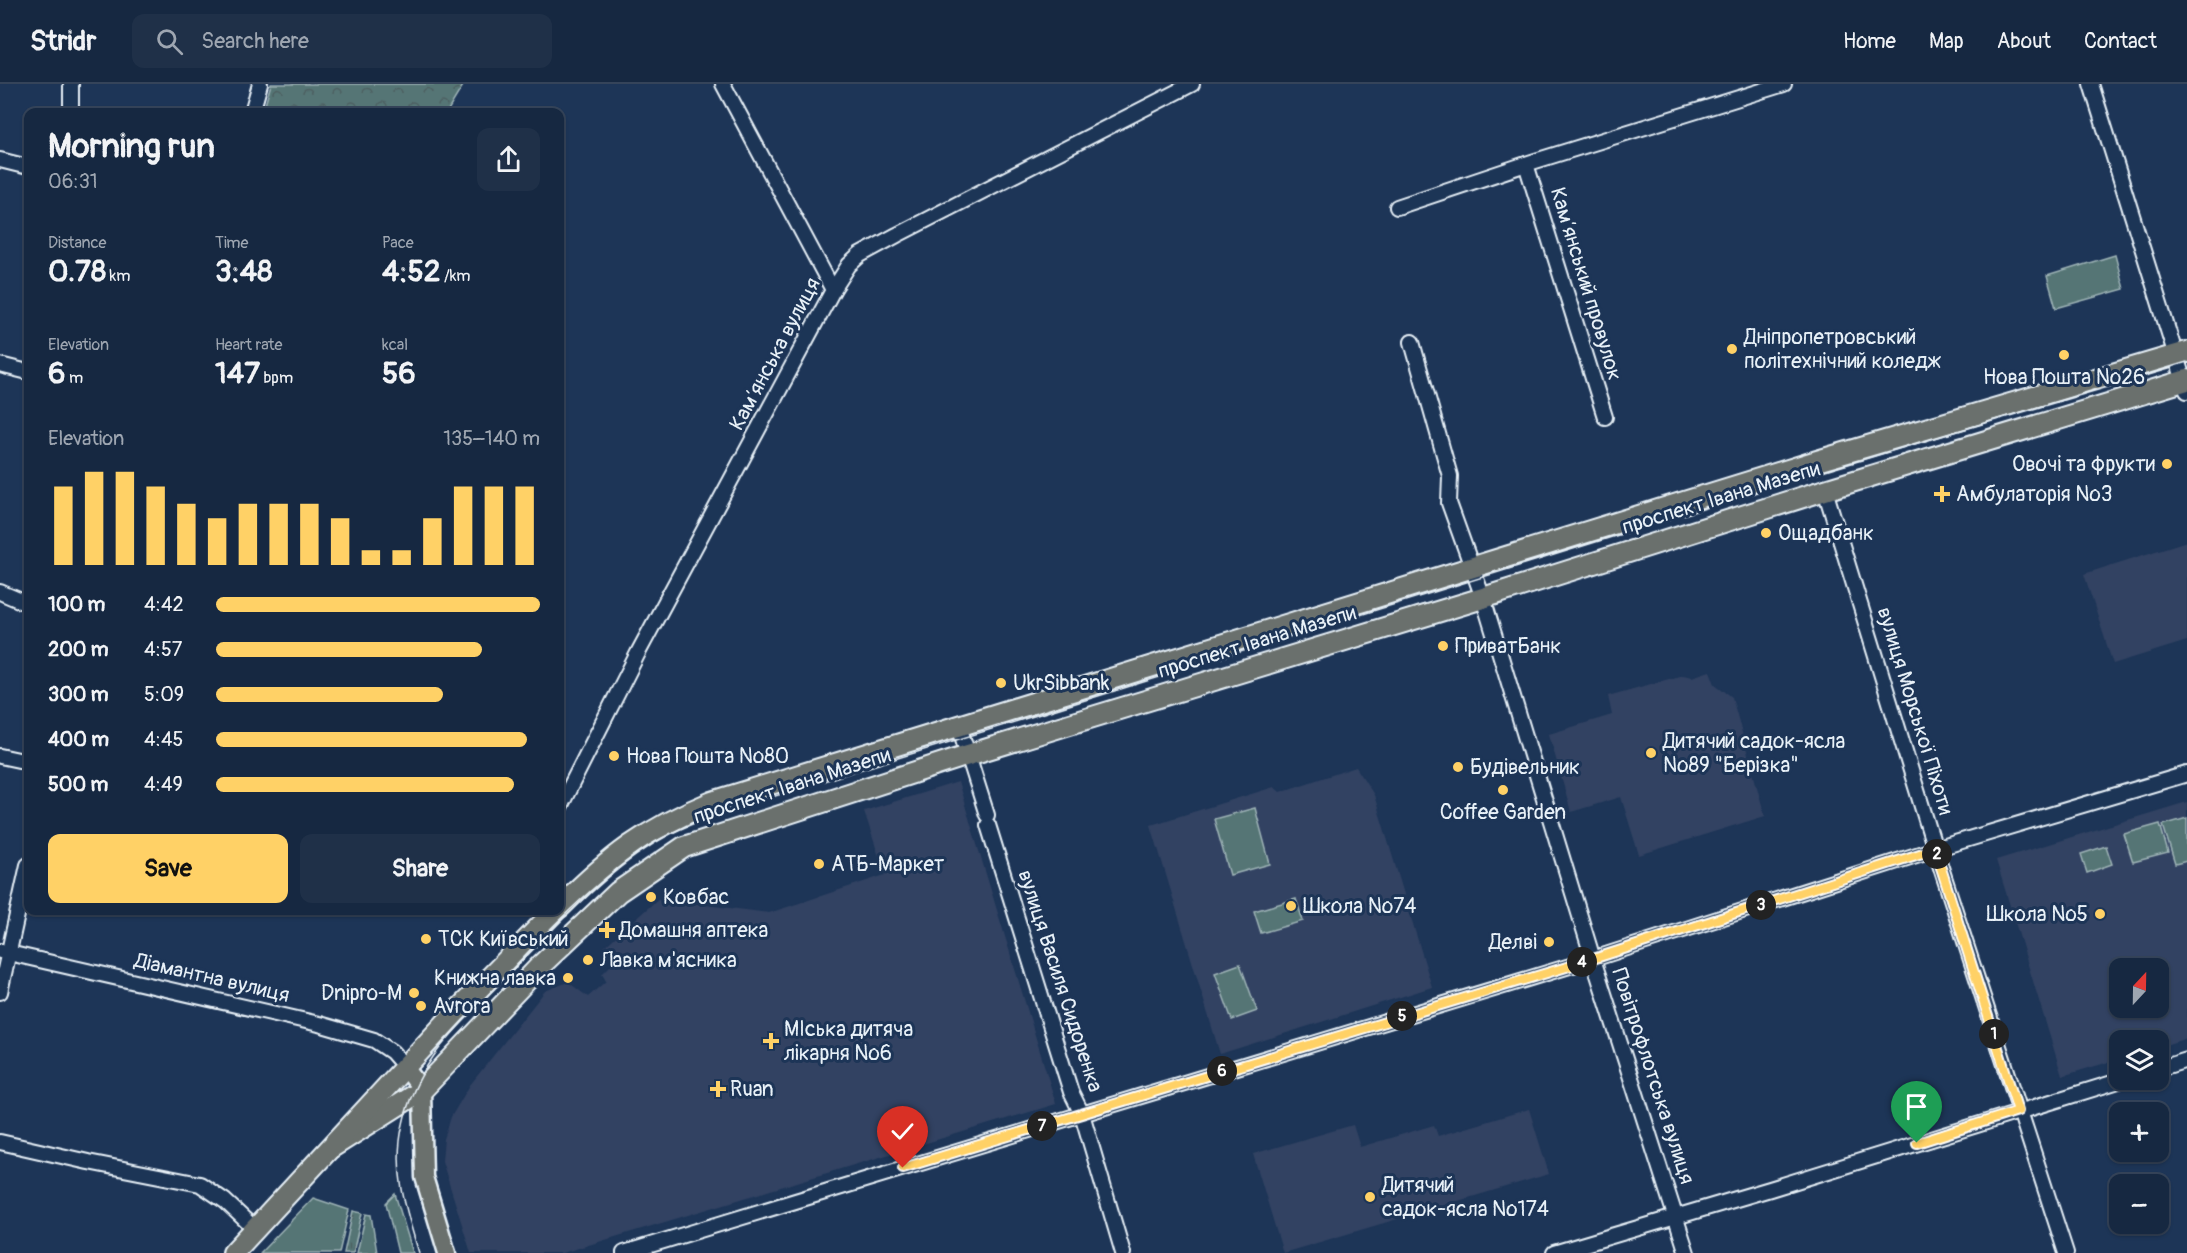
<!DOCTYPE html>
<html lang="en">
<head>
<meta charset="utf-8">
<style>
  :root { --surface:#162841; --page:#1f3048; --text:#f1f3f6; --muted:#9ea6b1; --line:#35445a; --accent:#ffd166 }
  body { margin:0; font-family:Pangolin,sans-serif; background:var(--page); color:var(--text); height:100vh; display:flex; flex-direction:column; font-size:22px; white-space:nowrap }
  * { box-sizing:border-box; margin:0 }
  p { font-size:20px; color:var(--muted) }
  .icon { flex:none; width:33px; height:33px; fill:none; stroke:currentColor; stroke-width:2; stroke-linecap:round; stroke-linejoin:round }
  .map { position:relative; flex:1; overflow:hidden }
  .side { position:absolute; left:24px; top:24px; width:540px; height:807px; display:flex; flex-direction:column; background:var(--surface); border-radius:12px; box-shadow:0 2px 4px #0004,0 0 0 2px var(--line) }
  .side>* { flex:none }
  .needle { width:39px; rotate:22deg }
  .fabs { position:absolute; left:2109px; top:874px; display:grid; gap:12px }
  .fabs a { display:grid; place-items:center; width:60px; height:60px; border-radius:12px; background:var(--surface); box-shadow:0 2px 4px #0004,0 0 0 2px var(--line); font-size:30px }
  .pin { position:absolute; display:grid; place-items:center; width:51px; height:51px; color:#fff; margin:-62px -26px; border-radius:50% 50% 50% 0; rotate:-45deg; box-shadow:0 0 6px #0007 }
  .pin .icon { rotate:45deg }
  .km { position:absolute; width:30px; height:30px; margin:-15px; border-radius:50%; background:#222; color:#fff; font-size:16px; line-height:30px; text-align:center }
  .round { display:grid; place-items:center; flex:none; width:63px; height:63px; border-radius:12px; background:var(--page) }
  .overview { display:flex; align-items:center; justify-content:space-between; height:102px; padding:0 24px }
  h1 { font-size:33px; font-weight:700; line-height:45px }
  .figures { display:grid; grid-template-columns:repeat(3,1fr); gap:9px; height:102px; padding:6px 24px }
  .figures div { display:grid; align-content:center }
  .figures b { font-size:30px; font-weight:700 }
  .figures small { font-size:16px; font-weight:400 }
  .figures p { font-size:16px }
  .chart { height:168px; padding:12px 24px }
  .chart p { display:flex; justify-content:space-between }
  .chart svg { width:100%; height:108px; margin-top:6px; stroke:var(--accent); stroke-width:6 }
  .action { display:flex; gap:12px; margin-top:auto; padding:12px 24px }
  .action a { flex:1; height:69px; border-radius:12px; background:var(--accent); color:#111; font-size:24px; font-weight:700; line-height:69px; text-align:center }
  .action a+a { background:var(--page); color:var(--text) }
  ul { padding:0 24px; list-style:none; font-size:20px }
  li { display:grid; grid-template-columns:96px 72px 1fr; align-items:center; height:45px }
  li i { height:15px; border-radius:8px; background:var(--accent) }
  header { display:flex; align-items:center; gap:36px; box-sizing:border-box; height:84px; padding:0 30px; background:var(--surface); border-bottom:2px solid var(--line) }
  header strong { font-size:28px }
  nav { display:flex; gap:33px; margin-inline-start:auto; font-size:21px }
  .search { width:420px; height:54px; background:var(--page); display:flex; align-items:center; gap:15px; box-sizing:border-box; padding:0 21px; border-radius:12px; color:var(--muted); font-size:22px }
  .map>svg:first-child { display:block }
  .built { fill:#324262; fill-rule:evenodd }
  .grass { fill:url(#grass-tufts); stroke:#9eb3b6; stroke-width:1.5 }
  .forest { fill:url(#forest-crowns); stroke:#9eb3b6; stroke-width:1.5 }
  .park { fill:#547575; stroke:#9eb3b6; stroke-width:1.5 }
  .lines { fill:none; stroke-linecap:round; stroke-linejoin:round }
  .minor-casing { stroke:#e8f1f8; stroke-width:18 }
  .major-casing { stroke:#e8f1f8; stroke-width:21 }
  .highway-casing { stroke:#e8f1f8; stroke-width:24 }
  .minor { stroke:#1d3557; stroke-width:14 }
  .major { stroke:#6a706d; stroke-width:16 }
  .highway { stroke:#6a706d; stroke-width:20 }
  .tram { stroke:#e8f1f8; stroke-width:1.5 }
  .route-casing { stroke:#fff; stroke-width:12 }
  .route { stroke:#ffd166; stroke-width:8 }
  .poi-dot { fill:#ffd166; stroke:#1d3557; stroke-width:2 }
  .labels { text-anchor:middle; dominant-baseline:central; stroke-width:6; stroke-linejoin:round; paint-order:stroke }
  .street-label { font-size:21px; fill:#e8f1f8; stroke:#1d3557 }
  .poi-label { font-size:21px; fill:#e8f1f8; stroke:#1d3557; text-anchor:start }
</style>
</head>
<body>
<header>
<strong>Stridr</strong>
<div class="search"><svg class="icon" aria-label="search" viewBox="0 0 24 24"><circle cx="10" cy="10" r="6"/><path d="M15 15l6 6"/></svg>Search here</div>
<nav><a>Home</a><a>Map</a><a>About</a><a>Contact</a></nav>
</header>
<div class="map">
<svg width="2187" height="1169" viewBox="0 0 2187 1169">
  <defs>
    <pattern id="grass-tufts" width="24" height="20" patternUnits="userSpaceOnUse" patternTransform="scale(1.5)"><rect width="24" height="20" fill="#547575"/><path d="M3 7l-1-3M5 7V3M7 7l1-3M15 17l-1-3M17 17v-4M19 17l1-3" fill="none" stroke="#4d5e60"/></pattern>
    <pattern id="forest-crowns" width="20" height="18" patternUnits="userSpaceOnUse" patternTransform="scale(1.5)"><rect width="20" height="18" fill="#547575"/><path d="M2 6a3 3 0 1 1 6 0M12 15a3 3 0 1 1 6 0" fill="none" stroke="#4d5e60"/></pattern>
  </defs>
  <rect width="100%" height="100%" fill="#1d3557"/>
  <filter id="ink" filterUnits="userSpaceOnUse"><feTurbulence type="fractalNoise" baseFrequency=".0167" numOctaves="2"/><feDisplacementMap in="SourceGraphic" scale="12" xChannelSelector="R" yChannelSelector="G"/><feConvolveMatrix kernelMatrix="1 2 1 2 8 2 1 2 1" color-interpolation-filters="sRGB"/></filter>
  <g filter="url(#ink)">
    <g class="built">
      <path d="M2187,457V557L2113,580L2084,490Z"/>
      <path d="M1710,587L1715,600L1732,613L1765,732L1639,771L1621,713L1571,728L1549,650L1612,631L1608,612L1683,591L1692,593Z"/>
      <path d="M1356,683L1374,711L1432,903L1220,970L1151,741L1274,703L1280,708Z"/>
      <path d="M958,698L1056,1020L562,1169H471L442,1077L444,1055L451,1033L470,1001L545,907L568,898L588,913L606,897L602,890L615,877L603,864L658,815L769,829L885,791L864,727Z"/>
      <path d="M2187,718V954L2159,963L2158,957H2120L2119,975L2062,992L1996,776ZM2120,885H2158V924H2120Z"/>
      <path d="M1529,1025L1549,1090L1283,1169L1253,1070L1353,1041L1360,1063L1434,1041L1438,1052Z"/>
    </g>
    <path class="grass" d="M353,1127L362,1129L353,1169H344Z"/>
    <path class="forest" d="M271,0H464L447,28H263Z"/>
    <g class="park">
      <path d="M2115,171L2124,205L2056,224L2047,192Z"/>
      <path d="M1255,724L1270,780L1230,791L1214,735Z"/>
      <path d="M2187,734V777L2175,780L2163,741Z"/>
      <path d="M2160,740L2168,769L2133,778L2124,750Z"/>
      <path d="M2106,762L2112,780L2087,789L2081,770Z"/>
      <path d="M1296,815L1303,837L1261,849L1254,827Z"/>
      <path d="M1240,880L1257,927L1232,936L1215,889Z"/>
      <path d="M395,1110L413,1169H398L386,1119Z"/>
      <path d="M313,1114L349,1126L339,1169H260Z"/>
      <path d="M366,1130L371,1131L377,1169H357Z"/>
    </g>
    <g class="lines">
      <g class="minor-casing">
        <g id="minor">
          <path d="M71,0V28"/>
          <path d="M723,0L833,206"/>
          <path d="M2091,0L2187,307"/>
          <path d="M252,28L260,0"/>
          <path d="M0,76L28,83"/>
          <path d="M1526,80L1605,333"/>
          <path d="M1397,123L1532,78L1784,0"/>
          <path d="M1412,258L1450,392L1449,419L1483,514L1593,875L1687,1169"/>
          <path d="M0,281L28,288"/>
          <path d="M1825,406L1935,765L2066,1169"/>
          <path d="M0,508L28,520"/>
          <path d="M959,642L987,731"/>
          <path d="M0,672L28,678"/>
          <path d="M560,723L639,567L833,206L849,181L860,171L897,151L1192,0"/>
          <path d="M988,741L1071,1008L1082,1030L1123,1169"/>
          <path d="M0,867L319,940L374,956L392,968L405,983"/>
          <path d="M0,908L28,781"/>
          <path d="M2158,985L2187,976"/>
          <path d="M0,1058L88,1078L200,1100L225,1117L255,1145"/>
          <path d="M624,1169L1593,875L1935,765L2187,690"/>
          <path d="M1554,1169L1770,1105L2122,996"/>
        </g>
      </g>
      <g class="major-casing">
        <path id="major" d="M405,983L422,1006L424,1093L447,1169"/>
      </g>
      <g class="highway-casing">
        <g id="highway">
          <path d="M560,823C610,773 646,745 712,718L1817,377L2187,268"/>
          <path d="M332,1063L422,1006L541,881L618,808L684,763L968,671L1483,514L1825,406L2187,296"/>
          <path d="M233,1169L456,928L556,826"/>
        </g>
      </g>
      <use href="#minor" class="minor"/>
      <use href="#major" class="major"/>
      <use href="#highway" class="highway"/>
      <path class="tram" d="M419,1169C406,1126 392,1085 403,1040C408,1017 419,993 433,973C448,951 469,933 487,912C534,861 583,808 639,768C663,751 690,741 717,730L1822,388L2187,278"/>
    </g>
  </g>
  <g class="lines" filter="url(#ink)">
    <g class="route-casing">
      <path id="route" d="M903,1084L1593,875L1935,765L2018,1027L1917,1059"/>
    </g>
    <use href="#route" class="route"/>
  </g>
  <g class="poi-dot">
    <circle cx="1732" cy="265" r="6"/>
    <circle cx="2064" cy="271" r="6"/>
    <circle cx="2167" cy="380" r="6"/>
    <path d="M1939 401h6v6h6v6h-6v6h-6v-6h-6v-6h6z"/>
    <circle cx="1766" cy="449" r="6"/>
    <circle cx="1443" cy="562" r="6"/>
    <circle cx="1001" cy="599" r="6"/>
    <circle cx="1651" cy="669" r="6"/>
    <circle cx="614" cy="672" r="6"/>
    <circle cx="1458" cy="683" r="6"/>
    <circle cx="1503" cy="706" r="6"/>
    <circle cx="819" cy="780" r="6"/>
    <circle cx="651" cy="813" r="6"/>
    <circle cx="1291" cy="822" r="6"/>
    <circle cx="2100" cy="830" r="6"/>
    <path d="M604 837h6v6h6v6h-6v6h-6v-6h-6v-6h6z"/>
    <circle cx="426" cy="855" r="6"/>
    <circle cx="1549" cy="858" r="6"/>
    <circle cx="588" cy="876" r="6"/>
    <circle cx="568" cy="894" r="6"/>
    <circle cx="414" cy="909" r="6"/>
    <circle cx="421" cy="922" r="6"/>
    <path d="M768 948h6v6h6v6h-6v6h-6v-6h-6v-6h6z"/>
    <path d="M715 996h6v6h6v6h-6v6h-6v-6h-6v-6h6z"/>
    <circle cx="1370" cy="1113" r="6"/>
  </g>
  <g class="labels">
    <g class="street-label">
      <text transform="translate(1586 200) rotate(73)">Камʼянський провулок</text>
      <text transform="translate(775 270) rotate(-62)">Камʼянська вулиця</text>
      <text transform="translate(1721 414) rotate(-17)">проспект Івана Мазепи</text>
      <text transform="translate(1257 558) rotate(-17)">проспект Івана Мазепи</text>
      <text transform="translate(1915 627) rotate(73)">вулиця Морської Піхоти</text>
      <text transform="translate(792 702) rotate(-18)">проспект Івана Мазепи</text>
      <text transform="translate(212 894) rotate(13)">Діамантна вулиця</text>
      <text transform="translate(1060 897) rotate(72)">вулиця Василя Сидоренка</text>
      <text transform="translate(1653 992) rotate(72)">Повітрофлотська вулиця</text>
    </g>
    <g class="poi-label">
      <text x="1744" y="253">Дніпропетровський<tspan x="1744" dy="24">політехнічний коледж</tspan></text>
      <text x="2064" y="293" text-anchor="middle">Нова Пошта №26</text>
      <text x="2155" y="380" text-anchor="end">Овочі та фрукти</text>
      <text x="1956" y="410">Амбулаторія №3</text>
      <text x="1778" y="449">Ощадбанк</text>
      <text x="1455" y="562">ПриватБанк</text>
      <text x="1013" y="599">UkrSibbank</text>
      <text x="1663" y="657">Дитячий садок-ясла<tspan x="1663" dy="24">№89 "Берізка"</tspan></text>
      <text x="626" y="672">Нова Пошта №80</text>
      <text x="1470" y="683">Будівельник</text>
      <text x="1503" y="728" text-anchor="middle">Coffee Garden</text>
      <text x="831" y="780">АТБ-Маркет</text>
      <text x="663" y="813">Ковбас</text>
      <text x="1303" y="822">Школа №74</text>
      <text x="2088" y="830" text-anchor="end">Школа №5</text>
      <text x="619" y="846">Домашня аптека</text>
      <text x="438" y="855">ТСК Київський</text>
      <text x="1537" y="858" text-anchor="end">Делві</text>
      <text x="600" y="876">Лавка м'ясника</text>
      <text x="556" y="894" text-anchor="end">Книжна лавка</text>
      <text x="402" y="909" text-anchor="end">Dnipro-M</text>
      <text x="433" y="922">Avrora</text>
      <text x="784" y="945">МІська дитяча<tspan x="784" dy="24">лікарня №6</tspan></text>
      <text x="730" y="1005">Ruan</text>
      <text x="1382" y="1101">Дитячий<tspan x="1382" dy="24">садок-ясла №174</tspan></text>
    </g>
  </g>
</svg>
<div class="fabs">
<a><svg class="needle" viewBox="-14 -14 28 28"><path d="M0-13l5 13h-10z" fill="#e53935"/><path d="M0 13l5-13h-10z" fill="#9ea6b1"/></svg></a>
<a><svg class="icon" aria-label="layers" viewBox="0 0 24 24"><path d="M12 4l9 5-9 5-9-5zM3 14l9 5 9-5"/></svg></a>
<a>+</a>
<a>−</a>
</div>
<div class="pin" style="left:1917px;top:1059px;background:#1e9e55"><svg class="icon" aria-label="arrive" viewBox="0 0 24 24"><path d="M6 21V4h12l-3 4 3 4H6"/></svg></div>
<div class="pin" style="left:903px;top:1084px;background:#d93025"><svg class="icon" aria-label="check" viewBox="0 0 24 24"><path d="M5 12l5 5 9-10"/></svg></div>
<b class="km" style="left:1994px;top:950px">1</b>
<b class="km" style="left:1937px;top:770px">2</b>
<b class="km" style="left:1761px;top:821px">3</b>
<b class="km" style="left:1582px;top:878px">4</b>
<b class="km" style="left:1402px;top:932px">5</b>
<b class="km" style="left:1222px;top:987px">6</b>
<b class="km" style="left:1042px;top:1042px">7</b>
<section class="side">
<div class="overview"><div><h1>Morning run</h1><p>06:31</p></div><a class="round"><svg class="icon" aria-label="share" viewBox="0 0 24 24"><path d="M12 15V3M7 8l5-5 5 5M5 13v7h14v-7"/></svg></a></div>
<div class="figures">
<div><p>Distance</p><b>0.78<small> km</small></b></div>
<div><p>Time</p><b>3:48</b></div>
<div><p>Pace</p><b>4:52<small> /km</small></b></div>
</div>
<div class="figures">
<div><p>Elevation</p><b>6<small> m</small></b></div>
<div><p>Heart rate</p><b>147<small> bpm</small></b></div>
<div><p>kcal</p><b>56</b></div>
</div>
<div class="chart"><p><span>Elevation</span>135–140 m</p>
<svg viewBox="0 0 160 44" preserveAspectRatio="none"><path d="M5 44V12M15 44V6M25 44V6M35 44V12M45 44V19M55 44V25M65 44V19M75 44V19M85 44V19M95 44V25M105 44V38M115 44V38M125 44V25M135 44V12M145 44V12M155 44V12"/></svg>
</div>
<ul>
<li><b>100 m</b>4:42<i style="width:100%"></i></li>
<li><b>200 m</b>4:57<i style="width:82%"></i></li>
<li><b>300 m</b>5:09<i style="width:70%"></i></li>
<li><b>400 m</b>4:45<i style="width:96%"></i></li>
<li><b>500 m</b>4:49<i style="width:92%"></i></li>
</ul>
<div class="action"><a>Save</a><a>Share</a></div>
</section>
</div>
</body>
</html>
